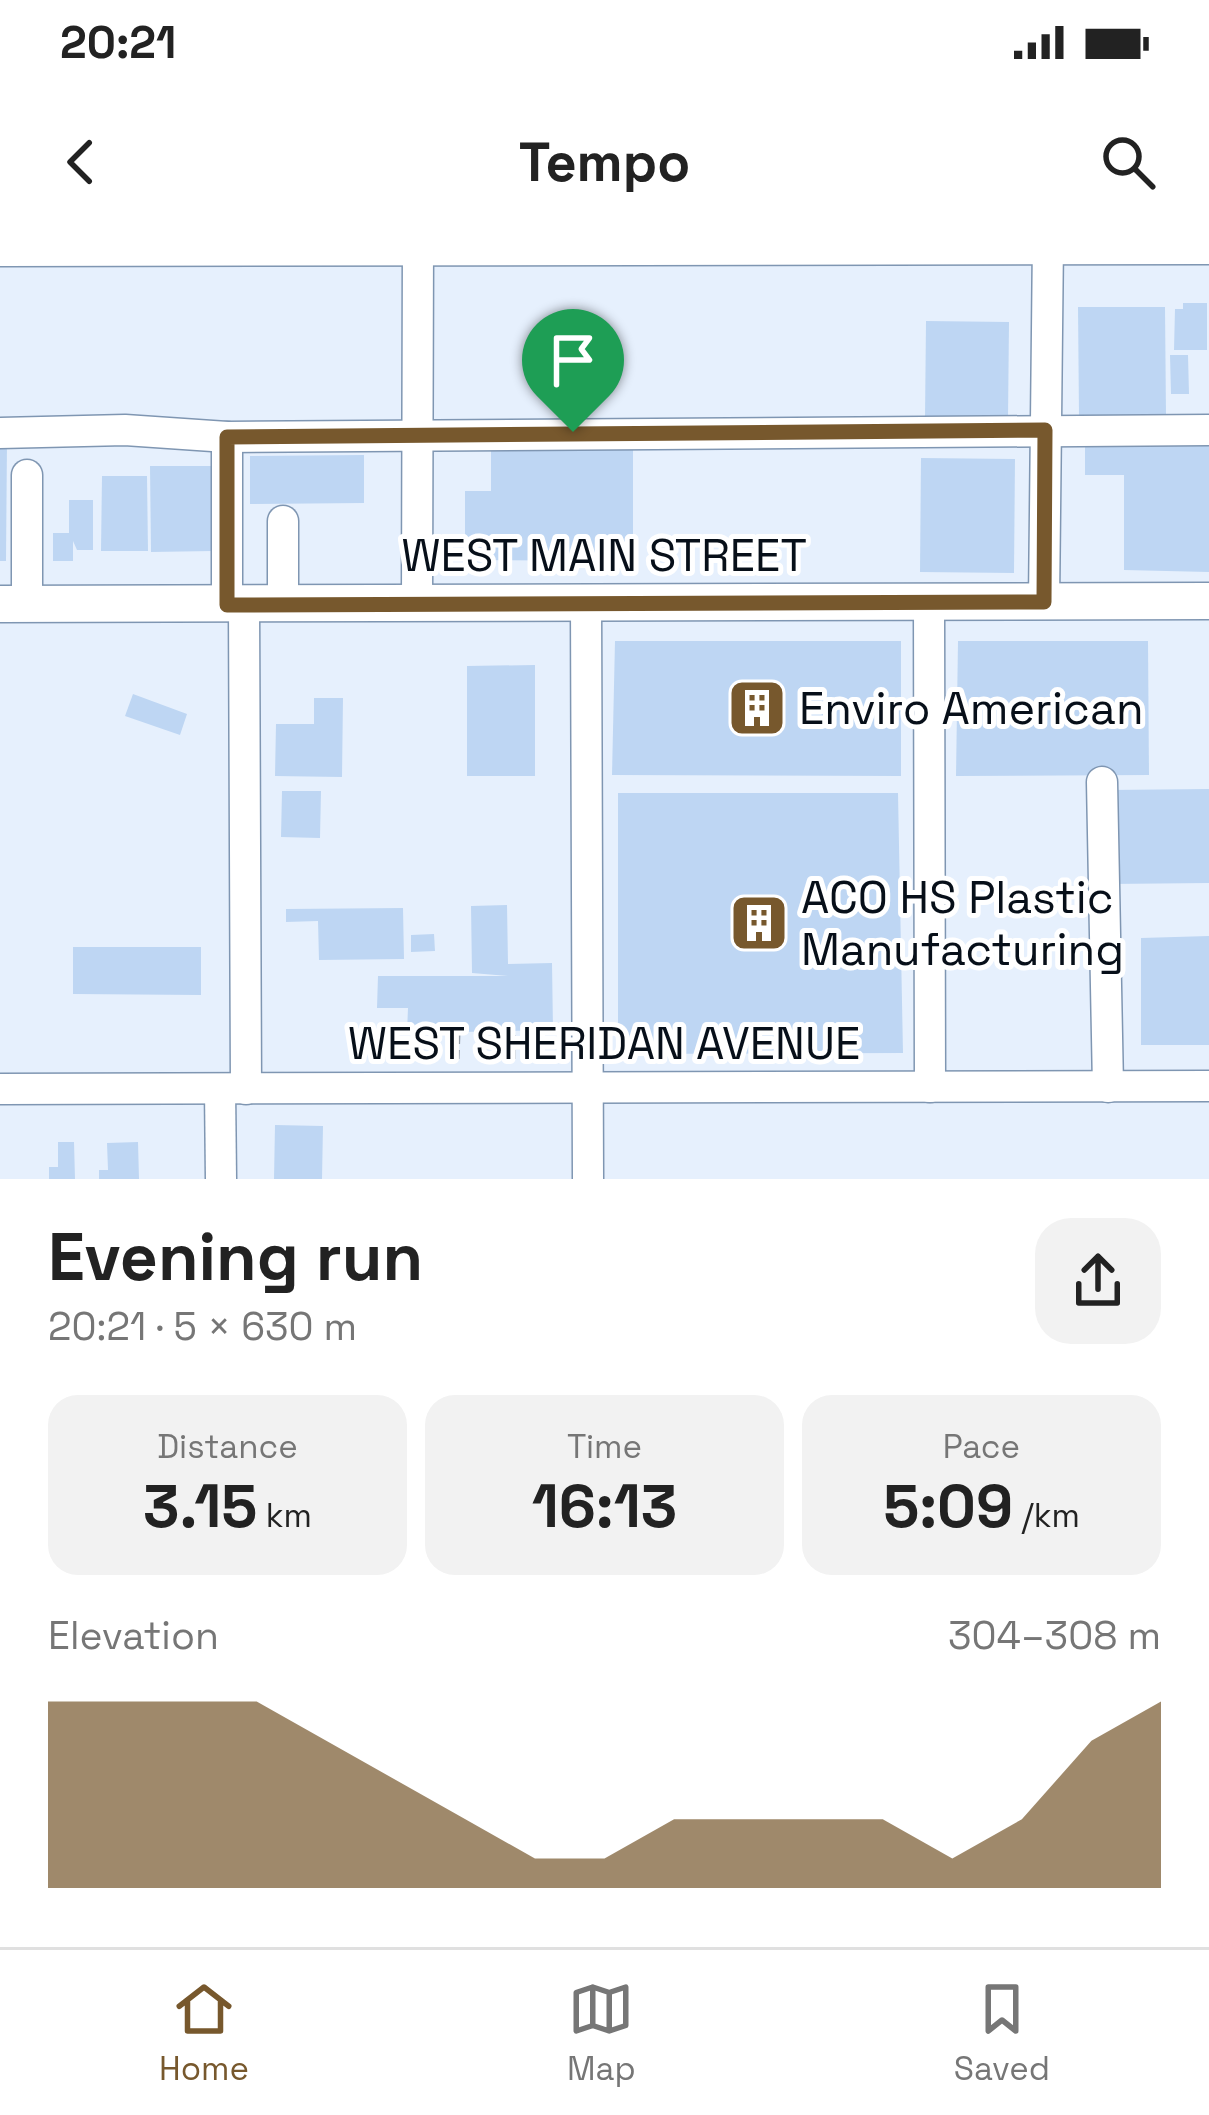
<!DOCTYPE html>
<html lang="en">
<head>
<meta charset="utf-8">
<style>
  :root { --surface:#fff; --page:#f2f2f2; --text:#222; --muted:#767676; --line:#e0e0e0; --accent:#77582d }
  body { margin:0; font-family:"Space Grotesk",sans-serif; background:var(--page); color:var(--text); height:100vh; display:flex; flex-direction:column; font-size:45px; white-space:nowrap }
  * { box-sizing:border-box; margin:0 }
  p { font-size:39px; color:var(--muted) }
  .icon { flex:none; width:66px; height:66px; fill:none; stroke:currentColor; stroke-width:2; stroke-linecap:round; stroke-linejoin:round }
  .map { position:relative; height:939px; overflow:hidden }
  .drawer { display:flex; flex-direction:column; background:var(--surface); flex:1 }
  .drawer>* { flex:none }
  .pin { position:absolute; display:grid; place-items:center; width:102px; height:102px; color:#fff; margin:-123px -51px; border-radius:50% 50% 50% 0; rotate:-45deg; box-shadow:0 0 12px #0007 }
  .pin .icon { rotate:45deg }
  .round { display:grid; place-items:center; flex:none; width:126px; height:126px; border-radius:36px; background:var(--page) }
  .overview { display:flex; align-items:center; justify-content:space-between; height:204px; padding:0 48px }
  h1 { font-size:66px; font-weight:800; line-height:90px }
  .metrics { display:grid; grid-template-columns:repeat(3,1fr); gap:18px; height:204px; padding:12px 48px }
  .metrics div { display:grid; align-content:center; border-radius:30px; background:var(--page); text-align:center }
  .metrics b { font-size:60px; font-weight:800 }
  .metrics small { font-size:33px; font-weight:400 }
  .metrics p { font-size:33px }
  .chart { height:336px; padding:24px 48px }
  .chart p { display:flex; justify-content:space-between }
  .chart svg { width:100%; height:216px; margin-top:12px; fill:var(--accent); opacity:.7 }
  .status { display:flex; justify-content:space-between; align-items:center; height:84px; padding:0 60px; background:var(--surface); direction:ltr }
  .status svg { height:33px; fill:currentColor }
  header { display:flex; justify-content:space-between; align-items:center; height:156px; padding:0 48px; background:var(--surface); font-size:54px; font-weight:800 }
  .tabs { display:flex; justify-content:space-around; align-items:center; height:168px; border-top:3px solid var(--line); background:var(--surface); font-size:33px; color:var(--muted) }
  .tabs a { display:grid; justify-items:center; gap:6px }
  .tabs .active { color:var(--accent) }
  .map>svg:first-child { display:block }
  .building { fill:#bed6f3 }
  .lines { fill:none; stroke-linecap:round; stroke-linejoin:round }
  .minor-casing { stroke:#7f96b2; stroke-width:33 }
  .major-casing { stroke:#7f96b2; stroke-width:39 }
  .path { stroke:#929ba7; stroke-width:3; stroke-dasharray:9 6; stroke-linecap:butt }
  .minor { stroke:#fff; stroke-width:30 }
  .major { stroke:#fff; stroke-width:36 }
  .route-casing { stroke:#fff; stroke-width:24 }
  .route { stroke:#77582d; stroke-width:15 }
  .labels { text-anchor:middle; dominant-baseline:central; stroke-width:10; stroke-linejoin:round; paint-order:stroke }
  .street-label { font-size:45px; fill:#070f19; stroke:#fff }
  .poi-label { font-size:45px; fill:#070f19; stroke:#fff; text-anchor:start }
</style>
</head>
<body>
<div class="status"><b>20:21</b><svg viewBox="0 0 49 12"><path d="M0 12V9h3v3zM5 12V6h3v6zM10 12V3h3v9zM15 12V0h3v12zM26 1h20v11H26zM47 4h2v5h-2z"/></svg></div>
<header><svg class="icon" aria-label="back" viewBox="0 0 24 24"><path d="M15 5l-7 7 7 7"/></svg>Tempo<svg class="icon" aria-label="search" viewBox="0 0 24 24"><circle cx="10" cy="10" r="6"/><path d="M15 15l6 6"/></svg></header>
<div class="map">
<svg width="1209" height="939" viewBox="0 0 1209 939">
  <rect width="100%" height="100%" fill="#e6f0fd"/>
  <g class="building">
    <path d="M1183,63H1207V110H1174L1175,69H1183Z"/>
    <path d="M1078,67H1165L1166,176L1079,177Z"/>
    <path d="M926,81L1009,82L1008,178L925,177Z"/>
    <path d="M1170,115H1188L1189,154H1171Z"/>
    <path d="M1209,199V332L1124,330V235H1085V201Z"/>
    <path d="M0,203H7L6,321H0Z"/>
    <path d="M491,205H633V321L465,320V251H491Z"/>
    <path d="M364,215V263L250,264V216Z"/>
    <path d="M921,218L1015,219L1014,333L920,332Z"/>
    <path d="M150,226H213V311L151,312Z"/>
    <path d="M102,236H147L148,311H101Z"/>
    <path d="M69,260H93V310H77L73,301V321H53V293H69Z"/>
    <path d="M615,401H901V536L612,535Z"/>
    <path d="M958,401H1148L1149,535L956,536Z"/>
    <path d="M535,425V536H467V426Z"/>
    <path d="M133,454L187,474L180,495L125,476Z"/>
    <path d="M314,458H343L342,537L275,536L276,484H314Z"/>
    <path d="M1209,549V643L1109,644V550Z"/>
    <path d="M282,551H321L320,598L281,597Z"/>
    <path d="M618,553H898L903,813L618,814Z"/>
    <path d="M507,665L508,724L552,723L553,790L407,793L408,768H377L378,736H508L472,733L471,666Z"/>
    <path d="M403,668L404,719L319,720L318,681L286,682V669Z"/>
    <path d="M434,694L435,711L411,712V695Z"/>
    <path d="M1209,696V805H1141V698Z"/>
    <path d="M73,707H201V755L73,754Z"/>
    <path d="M275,885L323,886L322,939H274Z"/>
    <path d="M58,902H74L75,939H49V927H58Z"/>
    <path d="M138,902L139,939H99V930H108L107,903Z"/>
  </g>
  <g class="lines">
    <g class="minor-casing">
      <g id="minor">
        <path d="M0,11L1209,9"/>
        <path d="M0,193L125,190L227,197L1209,190"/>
        <path d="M27,235V364"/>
        <path d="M283,281V364"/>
        <path d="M586,362L588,939"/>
        <path d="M929,362L930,847"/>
        <path d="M1044,362L1048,0"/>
        <path d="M417,363L418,0"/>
        <path d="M227,365V197"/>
        <path d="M244,365L246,849"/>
        <path d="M1102,542L1108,847"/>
        <path d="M0,849L1209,846"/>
        <path d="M220,849L221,939"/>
      </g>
    </g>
    <g class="major-casing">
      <path id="major" d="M0,364L1209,361"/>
    </g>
    <g class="path">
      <path d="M458,819L459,793"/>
      <path d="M514,819V791"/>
    </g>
    <use href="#minor" class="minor"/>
    <use href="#major" class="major"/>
  </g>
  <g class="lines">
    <g class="route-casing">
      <path id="route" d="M1045,190L1044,362L227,365V197Z"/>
    </g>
    <use href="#route" class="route"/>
  </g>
  <defs>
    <g id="building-square" transform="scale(3)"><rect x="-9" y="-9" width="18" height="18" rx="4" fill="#77582d" stroke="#fff"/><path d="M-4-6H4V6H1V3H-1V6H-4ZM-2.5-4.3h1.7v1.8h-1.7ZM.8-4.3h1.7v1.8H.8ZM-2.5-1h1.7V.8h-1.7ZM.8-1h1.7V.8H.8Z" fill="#fff"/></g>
  </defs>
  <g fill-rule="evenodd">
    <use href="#building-square" x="757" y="468"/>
    <use href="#building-square" x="759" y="683"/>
  </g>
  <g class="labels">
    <g class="street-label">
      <text x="604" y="315">WEST MAIN STREET</text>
      <text x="604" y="803">WEST SHERIDAN AVENUE</text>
    </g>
    <g class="poi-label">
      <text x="799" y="468">Enviro American</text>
      <text x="801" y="657">ACO HS Plastic<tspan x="801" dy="52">Manufacturing</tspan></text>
    </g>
  </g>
</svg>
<div class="pin" style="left:573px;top:192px;background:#1e9e55"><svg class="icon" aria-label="arrive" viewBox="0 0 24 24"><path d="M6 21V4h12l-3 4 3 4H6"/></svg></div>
</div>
<section class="drawer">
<div class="overview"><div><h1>Evening run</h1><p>20:21 · 5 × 630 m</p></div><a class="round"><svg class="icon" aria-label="share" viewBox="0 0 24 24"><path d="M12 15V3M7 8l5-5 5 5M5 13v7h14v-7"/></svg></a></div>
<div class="metrics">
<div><p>Distance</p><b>3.15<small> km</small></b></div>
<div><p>Time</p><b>16:13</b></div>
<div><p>Pace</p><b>5:09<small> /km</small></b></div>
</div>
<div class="chart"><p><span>Elevation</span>304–308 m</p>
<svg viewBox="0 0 160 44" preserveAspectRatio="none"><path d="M0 44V6L10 6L20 6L30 6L40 14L50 22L60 30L70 38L80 38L90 30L100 30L110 30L120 30L130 38L140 30L150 14L160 6V44z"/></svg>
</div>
</section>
<nav class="tabs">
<a class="active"><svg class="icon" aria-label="home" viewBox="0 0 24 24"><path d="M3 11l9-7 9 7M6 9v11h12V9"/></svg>Home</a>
<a><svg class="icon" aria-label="map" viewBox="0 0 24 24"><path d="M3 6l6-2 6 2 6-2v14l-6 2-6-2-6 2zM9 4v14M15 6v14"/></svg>Map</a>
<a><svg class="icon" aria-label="saved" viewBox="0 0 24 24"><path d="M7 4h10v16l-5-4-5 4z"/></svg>Saved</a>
</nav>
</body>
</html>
